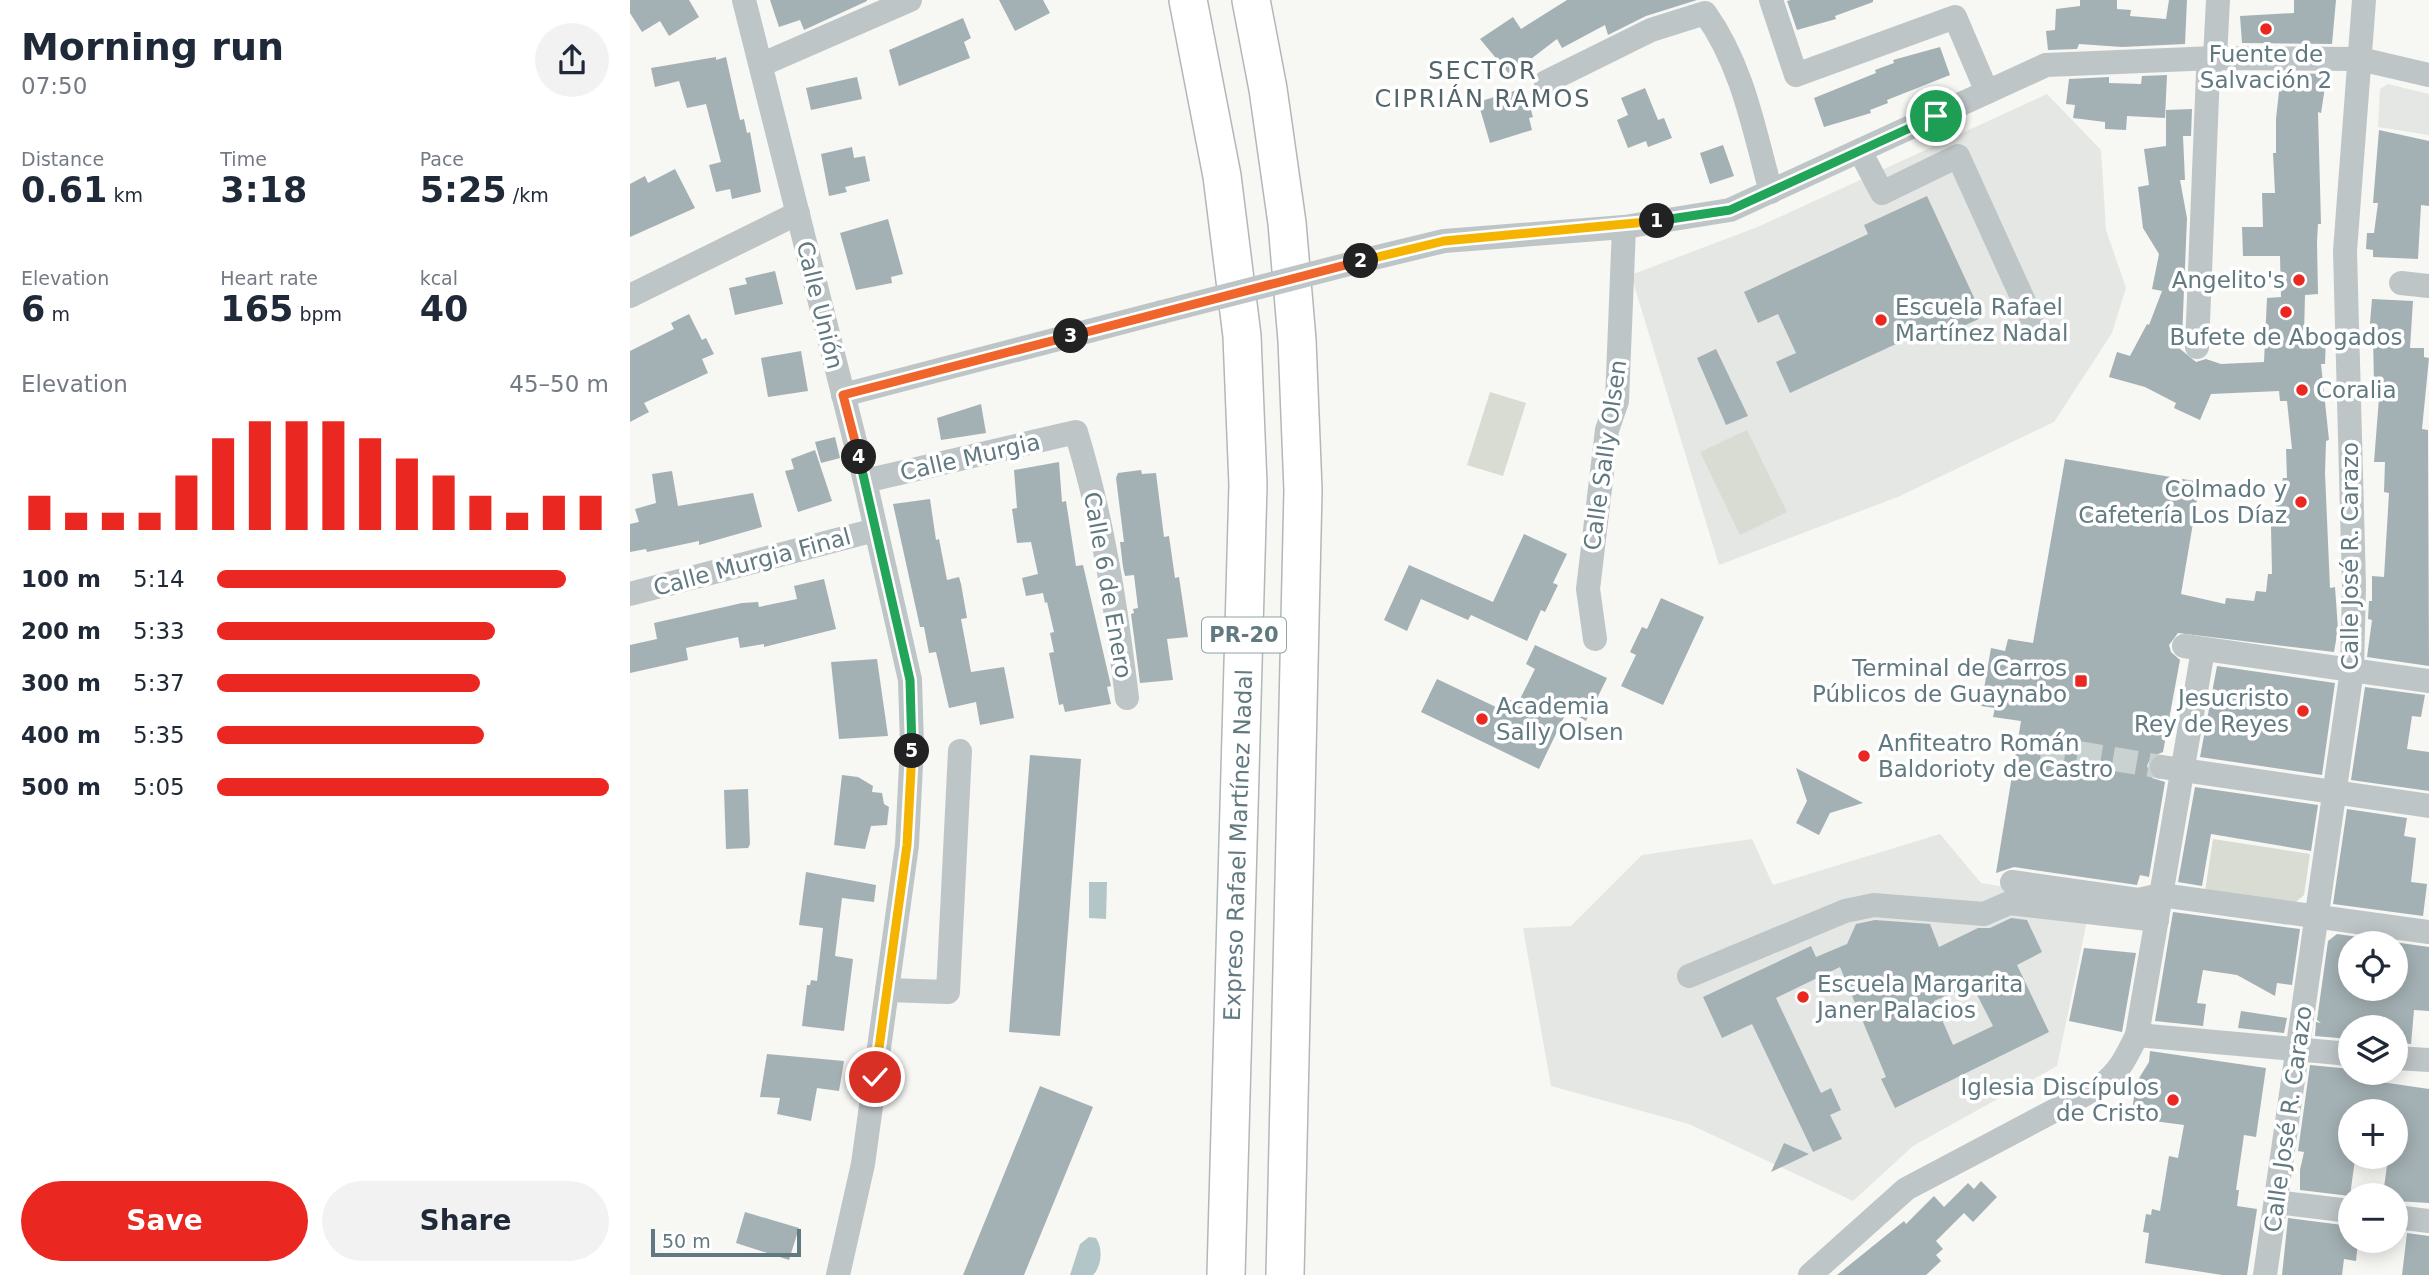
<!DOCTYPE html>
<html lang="en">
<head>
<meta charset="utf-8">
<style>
  :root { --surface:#fff; --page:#f2f2f3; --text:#1f2937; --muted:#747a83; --accent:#ea2721 }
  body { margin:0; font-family:"DejaVu Sans",sans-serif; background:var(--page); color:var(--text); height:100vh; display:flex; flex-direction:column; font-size:26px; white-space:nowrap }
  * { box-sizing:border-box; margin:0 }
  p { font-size:23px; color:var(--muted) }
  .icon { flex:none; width:38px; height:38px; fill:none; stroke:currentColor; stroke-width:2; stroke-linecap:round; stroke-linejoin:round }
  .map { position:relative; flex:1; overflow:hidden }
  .details { display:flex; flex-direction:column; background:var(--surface); width:630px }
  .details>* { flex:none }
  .buttons { position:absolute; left:1708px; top:931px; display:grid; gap:14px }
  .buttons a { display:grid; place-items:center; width:70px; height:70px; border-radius:50%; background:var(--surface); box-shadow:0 4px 18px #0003; font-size:35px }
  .scale { position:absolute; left:21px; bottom:18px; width:150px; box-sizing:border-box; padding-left:7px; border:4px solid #617980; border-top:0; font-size:19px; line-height:24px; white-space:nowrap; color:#617980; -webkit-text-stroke:5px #fff; paint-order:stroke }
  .pin { position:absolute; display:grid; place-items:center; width:60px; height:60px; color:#fff; margin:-30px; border:4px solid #fff; border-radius:50%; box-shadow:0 2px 7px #0007 }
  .km { position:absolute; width:35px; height:35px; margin:-18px; border-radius:50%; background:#222; color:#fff; font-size:19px; line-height:35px; text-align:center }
  .round { display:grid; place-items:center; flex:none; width:74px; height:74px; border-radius:37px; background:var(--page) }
  .overview { display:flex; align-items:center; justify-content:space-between; height:119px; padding:0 21px }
  h1 { font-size:38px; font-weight:700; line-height:52px }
  .figures { display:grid; grid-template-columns:repeat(3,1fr); gap:10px; height:119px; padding:7px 21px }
  .figures div { display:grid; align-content:center }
  .figures b { font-size:35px; font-weight:700 }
  .figures small { font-size:19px; font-weight:400 }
  .figures p { font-size:19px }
  .chart { height:196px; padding:14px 21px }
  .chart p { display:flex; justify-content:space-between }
  .chart svg { width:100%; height:126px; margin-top:7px; stroke:var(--accent); stroke-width:6 }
  .action { display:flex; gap:14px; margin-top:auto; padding:14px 21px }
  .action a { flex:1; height:80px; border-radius:42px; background:var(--accent); color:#fff; font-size:28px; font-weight:700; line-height:80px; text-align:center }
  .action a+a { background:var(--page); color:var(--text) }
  ul { padding:0 21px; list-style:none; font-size:23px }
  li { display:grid; grid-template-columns:112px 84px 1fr; align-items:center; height:52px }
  li i { height:18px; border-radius:9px; background:var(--accent) }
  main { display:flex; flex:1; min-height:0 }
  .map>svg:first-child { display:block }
  .built { fill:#e5e7e5 }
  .green { fill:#d8dcd3 }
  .water { fill:#b3c6c7 }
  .building { fill:#a4b1b4; fill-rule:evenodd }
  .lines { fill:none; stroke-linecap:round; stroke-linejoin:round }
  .minor-tunnel { stroke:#cad1d1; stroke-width:24; stroke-dasharray:24 12; stroke-linecap:butt }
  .highway-casing { stroke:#b1b8ba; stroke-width:40 }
  .minor { stroke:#bec5c7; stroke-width:24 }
  .highway { stroke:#fff; stroke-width:37 }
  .minor-bridge { stroke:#bec5c7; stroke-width:24 }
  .split-1-casing { stroke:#fff; stroke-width:14 }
  .split-2-casing { stroke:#fff; stroke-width:14 }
  .split-3-casing { stroke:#fff; stroke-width:14 }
  .split-4-casing { stroke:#fff; stroke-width:14 }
  .split-5-casing { stroke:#fff; stroke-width:14 }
  .split-6-casing { stroke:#fff; stroke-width:14 }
  .split-1 { stroke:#22a559; stroke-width:9 }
  .split-2 { stroke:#f5b400; stroke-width:9 }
  .split-3 { stroke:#f0652b; stroke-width:9 }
  .split-4 { stroke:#f0652b; stroke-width:9 }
  .split-5 { stroke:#22a559; stroke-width:9 }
  .split-6 { stroke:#f5b400; stroke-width:9 }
  .poi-dot { fill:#ea2721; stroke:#fff; stroke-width:2.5 }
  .labels { text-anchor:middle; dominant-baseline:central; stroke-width:7; stroke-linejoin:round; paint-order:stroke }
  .shield { fill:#fff; stroke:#90a1a6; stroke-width:2 }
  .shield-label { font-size:21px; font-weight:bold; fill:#617980 }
  .poi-label { font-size:23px; fill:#617980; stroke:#fff; text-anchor:end }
  .street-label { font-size:23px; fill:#617980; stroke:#fff }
  .neighbourhood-label { font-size:24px; letter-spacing:2px; fill:#53656b; stroke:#fff }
</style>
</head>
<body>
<main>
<section class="details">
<div class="overview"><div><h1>Morning run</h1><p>07:50</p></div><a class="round"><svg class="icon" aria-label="share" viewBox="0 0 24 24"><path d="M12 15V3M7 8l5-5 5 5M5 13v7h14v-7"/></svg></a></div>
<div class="figures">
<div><p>Distance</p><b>0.61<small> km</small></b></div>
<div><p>Time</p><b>3:18</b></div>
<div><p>Pace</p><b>5:25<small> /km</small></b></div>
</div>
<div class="figures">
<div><p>Elevation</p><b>6<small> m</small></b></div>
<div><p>Heart rate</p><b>165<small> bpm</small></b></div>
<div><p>kcal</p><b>40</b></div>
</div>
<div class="chart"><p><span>Elevation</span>45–50 m</p>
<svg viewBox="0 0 160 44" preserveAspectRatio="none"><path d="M5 44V32M15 44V38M25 44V38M35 44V38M45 44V25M55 44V12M65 44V6M75 44V6M85 44V6M95 44V12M105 44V19M115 44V25M125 44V32M135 44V38M145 44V32M155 44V32"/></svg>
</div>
<ul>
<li><b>100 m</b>5:14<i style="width:89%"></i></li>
<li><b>200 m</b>5:33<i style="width:71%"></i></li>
<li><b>300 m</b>5:37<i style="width:67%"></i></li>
<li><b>400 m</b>5:35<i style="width:68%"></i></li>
<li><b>500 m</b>5:05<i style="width:100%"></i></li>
</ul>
<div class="action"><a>Save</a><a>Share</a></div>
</section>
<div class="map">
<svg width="1799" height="1275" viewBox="0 0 1799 1275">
  <rect width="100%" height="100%" fill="#f7f7f4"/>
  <g class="built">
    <path d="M1758,84L1799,94V135L1748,127L1750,89Z"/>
    <path d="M1417,94L1471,150L1476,230L1496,288L1482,333L1424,422L1270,496L1089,565L1001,275L1130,226Z"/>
    <path d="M1310,834L1351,883L1461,901L1427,1066L1283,1146L1223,1201L1059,1124L921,1086L893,928L941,926L1012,855L1122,839L1143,885Z"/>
  </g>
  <g class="green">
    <path d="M860,392L896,403L873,476L837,465Z"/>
    <path d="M1117,430L1157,512L1110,535L1070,452Z"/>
    <path d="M1583,839L1680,854L1674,895L1664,904L1575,891Z"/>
  </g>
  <g class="water">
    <path d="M459,882H477L476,919L459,918Z"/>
    <path d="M459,1237L466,1238C473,1248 472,1266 463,1275H440L450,1244Z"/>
  </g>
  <g class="building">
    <path d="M0,0H59L69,17L39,36L30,21L12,32L0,13Z"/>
    <path d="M140,0H237V1L174,30L170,20L149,27Z"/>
    <path d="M369,0H413L420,13L385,31Z"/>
    <path d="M937,0H1067L1016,16L978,35L975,25L932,48L927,39L880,75L850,39L883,17L891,29Z"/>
    <path d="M1161,0H1243V2L1205,16L1206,19L1167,30L1157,1Z"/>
    <path d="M1450,0H1487V9L1501,10L1500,16L1536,19L1539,0H1557L1555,44L1492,47L1449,44L1447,49L1418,50L1416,31L1425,30L1426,9L1450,6Z"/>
    <path d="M1664,0H1706L1702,44L1612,43L1610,16L1664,13Z"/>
    <path d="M333,18L341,38L334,42L340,58L269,86L259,50Z"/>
    <path d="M1310,47L1320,75L1257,100L1258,103L1240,110L1241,113L1194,127L1184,98L1246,73L1245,70L1264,63L1263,60Z"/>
    <path d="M86,57V60L96,57L110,120L114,119L117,133L120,132L131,192L102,199L100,189L86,192L79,165L91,162L76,104L57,108L49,81L25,87L21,68Z"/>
    <path d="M1651,73L1697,74L1691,113L1688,112L1691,224H1688L1687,242L1688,294L1675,295L1674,334L1696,336L1695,364H1691L1699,440L1696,441L1695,473L1700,588L1705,587L1708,629L1704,652L1548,633L1539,645L1541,652L1550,660L1533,752L1521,757L1517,766L1522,778L1535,782L1519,877L1510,875L1507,885L1384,867L1366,873L1391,721L1363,717L1365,708L1351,706L1361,648L1375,651L1378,639L1403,643L1435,459L1570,482L1551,594L1595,604L1596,598L1624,601L1626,591L1636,592L1638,574H1642L1641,527L1653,478H1657L1656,449H1662L1657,401H1650L1649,391L1581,394L1570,420L1544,408L1546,403L1515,387L1479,377L1487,352L1500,356L1517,324L1519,325L1532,291L1522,289L1529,254L1513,228L1508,187L1519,185L1514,149L1536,146V110L1562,109L1561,136H1553L1555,180H1550L1557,218L1552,338L1549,348L1566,362L1576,359L1591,364L1634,362L1637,298L1651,297L1650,256H1613L1612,227H1633L1632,193H1645L1643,153H1646V119Z"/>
    <path d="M1537,75L1535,118L1497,116L1496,130L1475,129V122L1443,118L1445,105L1436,104L1439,79L1479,77V83L1511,84L1512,76Z"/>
    <path d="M227,77L232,99L181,110L176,88Z"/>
    <path d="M894,88L903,117L899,118L902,130L860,143L848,102Z"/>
    <path d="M1015,88L1028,120L1034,118L1042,138L1018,147L1016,141L998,148L987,120L998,115L991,98Z"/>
    <path d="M1749,130L1799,141V206L1791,205L1788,259L1743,257V250L1736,249L1737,233H1744L1748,203H1743Z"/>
    <path d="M1093,145L1104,176L1080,184L1070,153Z"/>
    <path d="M222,147L224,158L235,156L240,181L215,187L217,192L199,196L191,154Z"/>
    <path d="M45,169L65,208L0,237V184L15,176L18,183Z"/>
    <path d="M1297,196L1353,317L1310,337L1305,326L1160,393L1146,362L1166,353L1148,314L1128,323L1114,292L1238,234L1234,225Z"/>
    <path d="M258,219L273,274L261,277L262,283L226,290L210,233Z"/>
    <path d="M145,271L153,304L105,315L99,288L117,284L115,278Z"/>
    <path d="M1742,299L1783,301L1780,348H1794V357L1799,358L1792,429L1798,430L1799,666L1737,657L1742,620L1738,619L1739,601H1742V576L1754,577L1759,493L1754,492L1755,462H1744L1750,385L1744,384L1743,335H1739Z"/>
    <path d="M59,314L72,340L76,338L84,354L72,359L78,373L14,403L19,412L0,422V351L44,329L41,323Z"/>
    <path d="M1086,349L1118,416L1096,425L1067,358Z"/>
    <path d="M171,351L178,391L138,397L131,358Z"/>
    <path d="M351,404L356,433L311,440L307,418Z"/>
    <path d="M205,437L210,458L191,463L185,442Z"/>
    <path d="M185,450L202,501L168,512L155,471L164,469L161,459Z"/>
    <path d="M429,462L432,502L436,501L446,566L453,565L481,686L477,687L481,704L435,712L433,704L429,705L419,653L424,652L420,633L424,632L417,602L415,603L413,593L396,596L392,578L408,574L401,542L387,543L382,509L387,508L384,470Z"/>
    <path d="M511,470L512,474L526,473L534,537L539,536L545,578L549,577L558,637L537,639L543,680L510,683L501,614L504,613L503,609L508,608L504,575L495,576L493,567L490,542H494L486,478L488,473Z"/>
    <path d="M42,471L48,506L123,493L132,527L69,545V541L17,552L16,549L0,552V524L9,522L5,509L26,503L22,474Z"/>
    <path d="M300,499L306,540L309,539L317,580L329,577L331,584L337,618L331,619L341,672L374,667L384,718L350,725L346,702L319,708L306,652L299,653L294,627H290L263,504Z"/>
    <path d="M894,534L937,554L923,583L928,585L915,612L911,610L897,641L841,615L838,620L791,599L777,631L754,620L779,565L863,602Z"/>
    <path d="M194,579L206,629L134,647V644L110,648L108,637L56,648L58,660L0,673V645L27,639L24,623L112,603L128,602L129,607L167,599L164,586Z"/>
    <path d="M1031,598L1074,617L1033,705L991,686L1006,655L1000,652L1012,627L1017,629Z"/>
    <path d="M905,645L977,678L956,721L937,711L909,769L791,712L807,679L866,707L871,696L888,703L905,669L896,664Z"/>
    <path d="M247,659L258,736L209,739L201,662Z"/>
    <path d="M1587,666L1705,683L1692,775L1570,757Z"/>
    <path d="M1735,687L1795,695L1791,717L1782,716L1777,749L1799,752V791L1721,780Z"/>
    <path d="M400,755L451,759L430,1036L379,1032Z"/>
    <path d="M1166,768L1233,803L1200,813L1189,835L1183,832L1166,823L1177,801Z"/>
    <path d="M212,775L228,777L243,786L242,792L252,793L254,804L259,807L257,825L241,826L235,849L204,845Z"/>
    <path d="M1565,787L1688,805L1681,851L1581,834L1572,886L1548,882Z"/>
    <path d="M118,789L120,844L118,848L96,849L94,790Z"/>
    <path d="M1717,809L1777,818L1774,836L1786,838L1781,882L1797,884L1793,916L1703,904Z"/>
    <path d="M176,872L246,885L244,902L212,898L205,956L223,959L214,1031L172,1026L177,985H180L181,980L187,981L193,928L169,925Z"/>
    <path d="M1543,912L1670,929L1662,985L1647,983L1645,996L1607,975L1573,970L1567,1003L1576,1004L1573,1026L1525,1021Z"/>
    <path d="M1381,918L1397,920L1412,952L1387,965L1419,1032L1265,1108L1251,1079L1256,1077L1210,967L1146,998L1191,1093L1201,1088L1211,1110L1200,1115L1212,1139L1183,1152L1122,1024L1092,1038L1073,997L1181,946L1186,957L1217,944L1226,924L1245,920L1300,924L1309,947L1348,928H1360ZM1342,985L1363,1026L1323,1045L1304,1001Z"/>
    <path d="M1707,934L1799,947V1011L1784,1010L1781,1044L1766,1043V1027H1720V1039L1685,1036L1686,1022L1691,1023L1687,1020L1698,941ZM1720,943H1766V989H1720Z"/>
    <path d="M1454,948L1506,953L1492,1032L1439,1021Z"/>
    <path d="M1611,1011L1657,1018L1654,1033L1608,1028Z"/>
    <path d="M1520,1051L1636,1068L1626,1137L1614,1135L1606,1190H1609L1607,1206L1627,1209L1617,1275H1592L1515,1263L1519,1233L1513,1232L1516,1214L1521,1215L1522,1209L1530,1211L1539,1156L1548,1158L1554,1125L1501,1118L1506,1083L1519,1062Z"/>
    <path d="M137,1054L214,1061L209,1091L187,1088L181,1121L147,1114L150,1098L130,1097Z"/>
    <path d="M1680,1065L1720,1069V1073H1725L1724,1078L1799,1089V1203L1766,1201V1195H1753L1758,1158L1766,1159V1111H1720V1159H1725L1720,1196L1670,1190V1170L1674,1152L1668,1151Z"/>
    <path d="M410,1086L463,1107L394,1275H333Z"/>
    <path d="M1154,1143L1179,1154L1141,1172Z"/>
    <path d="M1351,1181L1367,1197L1343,1222L1334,1213L1306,1241L1313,1249L1306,1255L1311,1261L1296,1275H1207L1274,1221L1276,1224L1304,1196L1314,1207L1338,1183L1344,1189Z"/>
    <path d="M115,1212L169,1228L159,1260L106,1243Z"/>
    <path d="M1658,1218L1720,1226V1241H1728L1726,1261L1714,1259L1712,1275H1652Z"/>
    <path d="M1777,1233L1799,1236V1275H1772Z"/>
  </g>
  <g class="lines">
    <path class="minor-tunnel" d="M1412,747L1532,767"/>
    <g class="highway-casing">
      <g id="highway">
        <path d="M558,0L592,176L612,336L618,485L596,1275"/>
        <path d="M621,0L638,89L657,223L667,340L673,490L655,1275"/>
      </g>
    </g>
    <g class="minor">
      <path d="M114,0L235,481L280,680L282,745L277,845L233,1164L208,1275"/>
      <path d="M1141,0L1166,75L1325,17L1357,92"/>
      <path d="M133,64L280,0"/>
      <path d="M916,82L1021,30L1075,13C1113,66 1124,130 1141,192"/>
      <path d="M1230,151L1252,193L1328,156L1401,317"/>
      <path d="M731,261L814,241L994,227L1100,210L1416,65L1585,58L1730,59L1799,75"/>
      <path d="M1771,283L1799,286"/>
      <path d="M0,296L168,213"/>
      <path d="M1567,347L1578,72L1585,58L1588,0"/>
      <path d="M213,395L532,312"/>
      <path d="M235,481L446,432C473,520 486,607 497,698"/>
      <path d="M0,594L245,530"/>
      <path d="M965,639L958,589L977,430L987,401L994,227"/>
      <path d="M1554,646L1799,681"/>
      <path d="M1532,767L1799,806"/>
      <path d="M1382,882L1508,900L1531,895L1799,932"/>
      <path d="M1059,976L1215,911L1244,905L1354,914L1379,903L1527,920"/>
      <path d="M257,990L318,992L330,751"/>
      <path d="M1507,1035L1720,1054"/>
      <path d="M1766,1058L1799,1060"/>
      <path d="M1646,1202L1720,1211"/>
      <path d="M1766,1217L1799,1221"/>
      <path d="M1180,1275L1276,1189L1469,1087C1489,1073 1497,1056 1507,1035L1573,650"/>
      <path d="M1635,1275L1722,670L1724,586L1715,251L1734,0"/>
    </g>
    <use href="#highway" class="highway"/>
    <path class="minor-bridge" d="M532,312L731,261"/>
  </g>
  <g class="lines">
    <g class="split-1-casing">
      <path id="split-1" d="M1027,221L1100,210L1306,116"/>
    </g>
    <g class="split-2-casing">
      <path id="split-2" d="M731,261L814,241L1027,221"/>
    </g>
    <g class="split-3-casing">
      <path id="split-3" d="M441,336L731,261"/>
    </g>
    <g class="split-4-casing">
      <path id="split-4" d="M229,457L213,395L441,336"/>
    </g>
    <g class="split-5-casing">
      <path id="split-5" d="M229,457L280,680L282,751"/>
    </g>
    <g class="split-6-casing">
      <path id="split-6" d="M245,1077L277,845L282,751"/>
    </g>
    <use href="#split-1" class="split-1"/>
    <use href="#split-2" class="split-2"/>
    <use href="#split-3" class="split-3"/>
    <use href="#split-4" class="split-4"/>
    <use href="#split-5" class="split-5"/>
    <use href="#split-6" class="split-6"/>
  </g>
  <g class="poi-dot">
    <circle cx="1636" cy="29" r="7"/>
    <circle cx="1669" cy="280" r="7"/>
    <circle cx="1656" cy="312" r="7"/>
    <circle cx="1251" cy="320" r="7"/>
    <circle cx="1672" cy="390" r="7"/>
    <circle cx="1671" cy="502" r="7"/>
    <rect x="1444" y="674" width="14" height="14" rx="3.5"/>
    <circle cx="1673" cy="711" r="7"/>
    <circle cx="852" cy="719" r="7"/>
    <circle cx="1234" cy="756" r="7"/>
    <circle cx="1173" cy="997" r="7"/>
    <circle cx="1543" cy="1100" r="7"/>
  </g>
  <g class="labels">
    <rect class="shield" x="572" y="617.5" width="84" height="35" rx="5"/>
    <g class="shield-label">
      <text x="614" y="635">PR-20</text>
    </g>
    <g class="poi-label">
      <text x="1636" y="54" text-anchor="middle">Fuente de<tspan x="1636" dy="26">Salvación 2</tspan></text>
      <text x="1655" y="280">Angelito's</text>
      <text x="1265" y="307" text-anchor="start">Escuela Rafael<tspan x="1265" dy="26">Martínez Nadal</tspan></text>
      <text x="1656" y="337" text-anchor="middle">Bufete de Abogados</text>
      <text x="1686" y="390" text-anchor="start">Coralia</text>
      <text x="1657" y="489">Colmado y<tspan x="1657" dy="26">Cafetería Los Díaz</tspan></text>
      <text x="1437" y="668">Terminal de Carros<tspan x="1437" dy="26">Públicos de Guaynabo</tspan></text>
      <text x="1659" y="698">Jesucristo<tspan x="1659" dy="26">Rey de Reyes</tspan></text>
      <text x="866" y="706" text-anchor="start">Academia<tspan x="866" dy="26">Sally Olsen</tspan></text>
      <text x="1248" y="743" text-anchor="start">Anfiteatro Román<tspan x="1248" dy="26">Baldorioty de Castro</tspan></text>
      <text x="1187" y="984" text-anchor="start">Escuela Margarita<tspan x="1187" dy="26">Janer Palacios</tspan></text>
      <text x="1529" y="1087">Iglesia Discípulos<tspan x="1529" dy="26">de Cristo</tspan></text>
    </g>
    <g class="street-label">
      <text transform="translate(190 305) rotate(76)">Calle Unión</text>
      <text transform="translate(975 455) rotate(-82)">Calle Sally Olsen</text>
      <text transform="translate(340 457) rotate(-13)">Calle Murgia</text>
      <text transform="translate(1720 556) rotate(-90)">Calle José R. Carazo</text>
      <text transform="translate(122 562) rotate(-15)">Calle Murgia Final</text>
      <text transform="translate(478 585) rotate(80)">Calle 6 de Enero</text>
      <text transform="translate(608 845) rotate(-88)">Expreso Rafael Martínez Nadal</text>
      <text transform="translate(1658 1119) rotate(-82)">Calle José R. Carazo</text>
    </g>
    <g class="neighbourhood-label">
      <text x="853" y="71">SECTOR<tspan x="853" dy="28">CIPRIÁN RAMOS</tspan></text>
    </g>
  </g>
</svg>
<div class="buttons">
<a><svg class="icon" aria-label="locate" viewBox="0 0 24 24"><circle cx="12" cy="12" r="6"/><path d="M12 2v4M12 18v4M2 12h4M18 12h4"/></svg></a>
<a><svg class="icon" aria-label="layers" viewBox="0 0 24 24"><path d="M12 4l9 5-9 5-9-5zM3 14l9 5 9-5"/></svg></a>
<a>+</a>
<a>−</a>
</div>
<div class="scale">50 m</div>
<div class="pin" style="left:1306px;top:116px;background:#1e9e55"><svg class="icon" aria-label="arrive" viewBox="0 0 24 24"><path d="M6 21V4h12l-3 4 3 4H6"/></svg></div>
<div class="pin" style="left:245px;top:1077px;background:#d93025"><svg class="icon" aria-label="check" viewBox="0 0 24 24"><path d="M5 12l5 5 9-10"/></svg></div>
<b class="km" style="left:1027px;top:221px">1</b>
<b class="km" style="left:731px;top:261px">2</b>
<b class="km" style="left:441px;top:336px">3</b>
<b class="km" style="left:229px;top:457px">4</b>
<b class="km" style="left:282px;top:751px">5</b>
</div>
</main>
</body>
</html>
